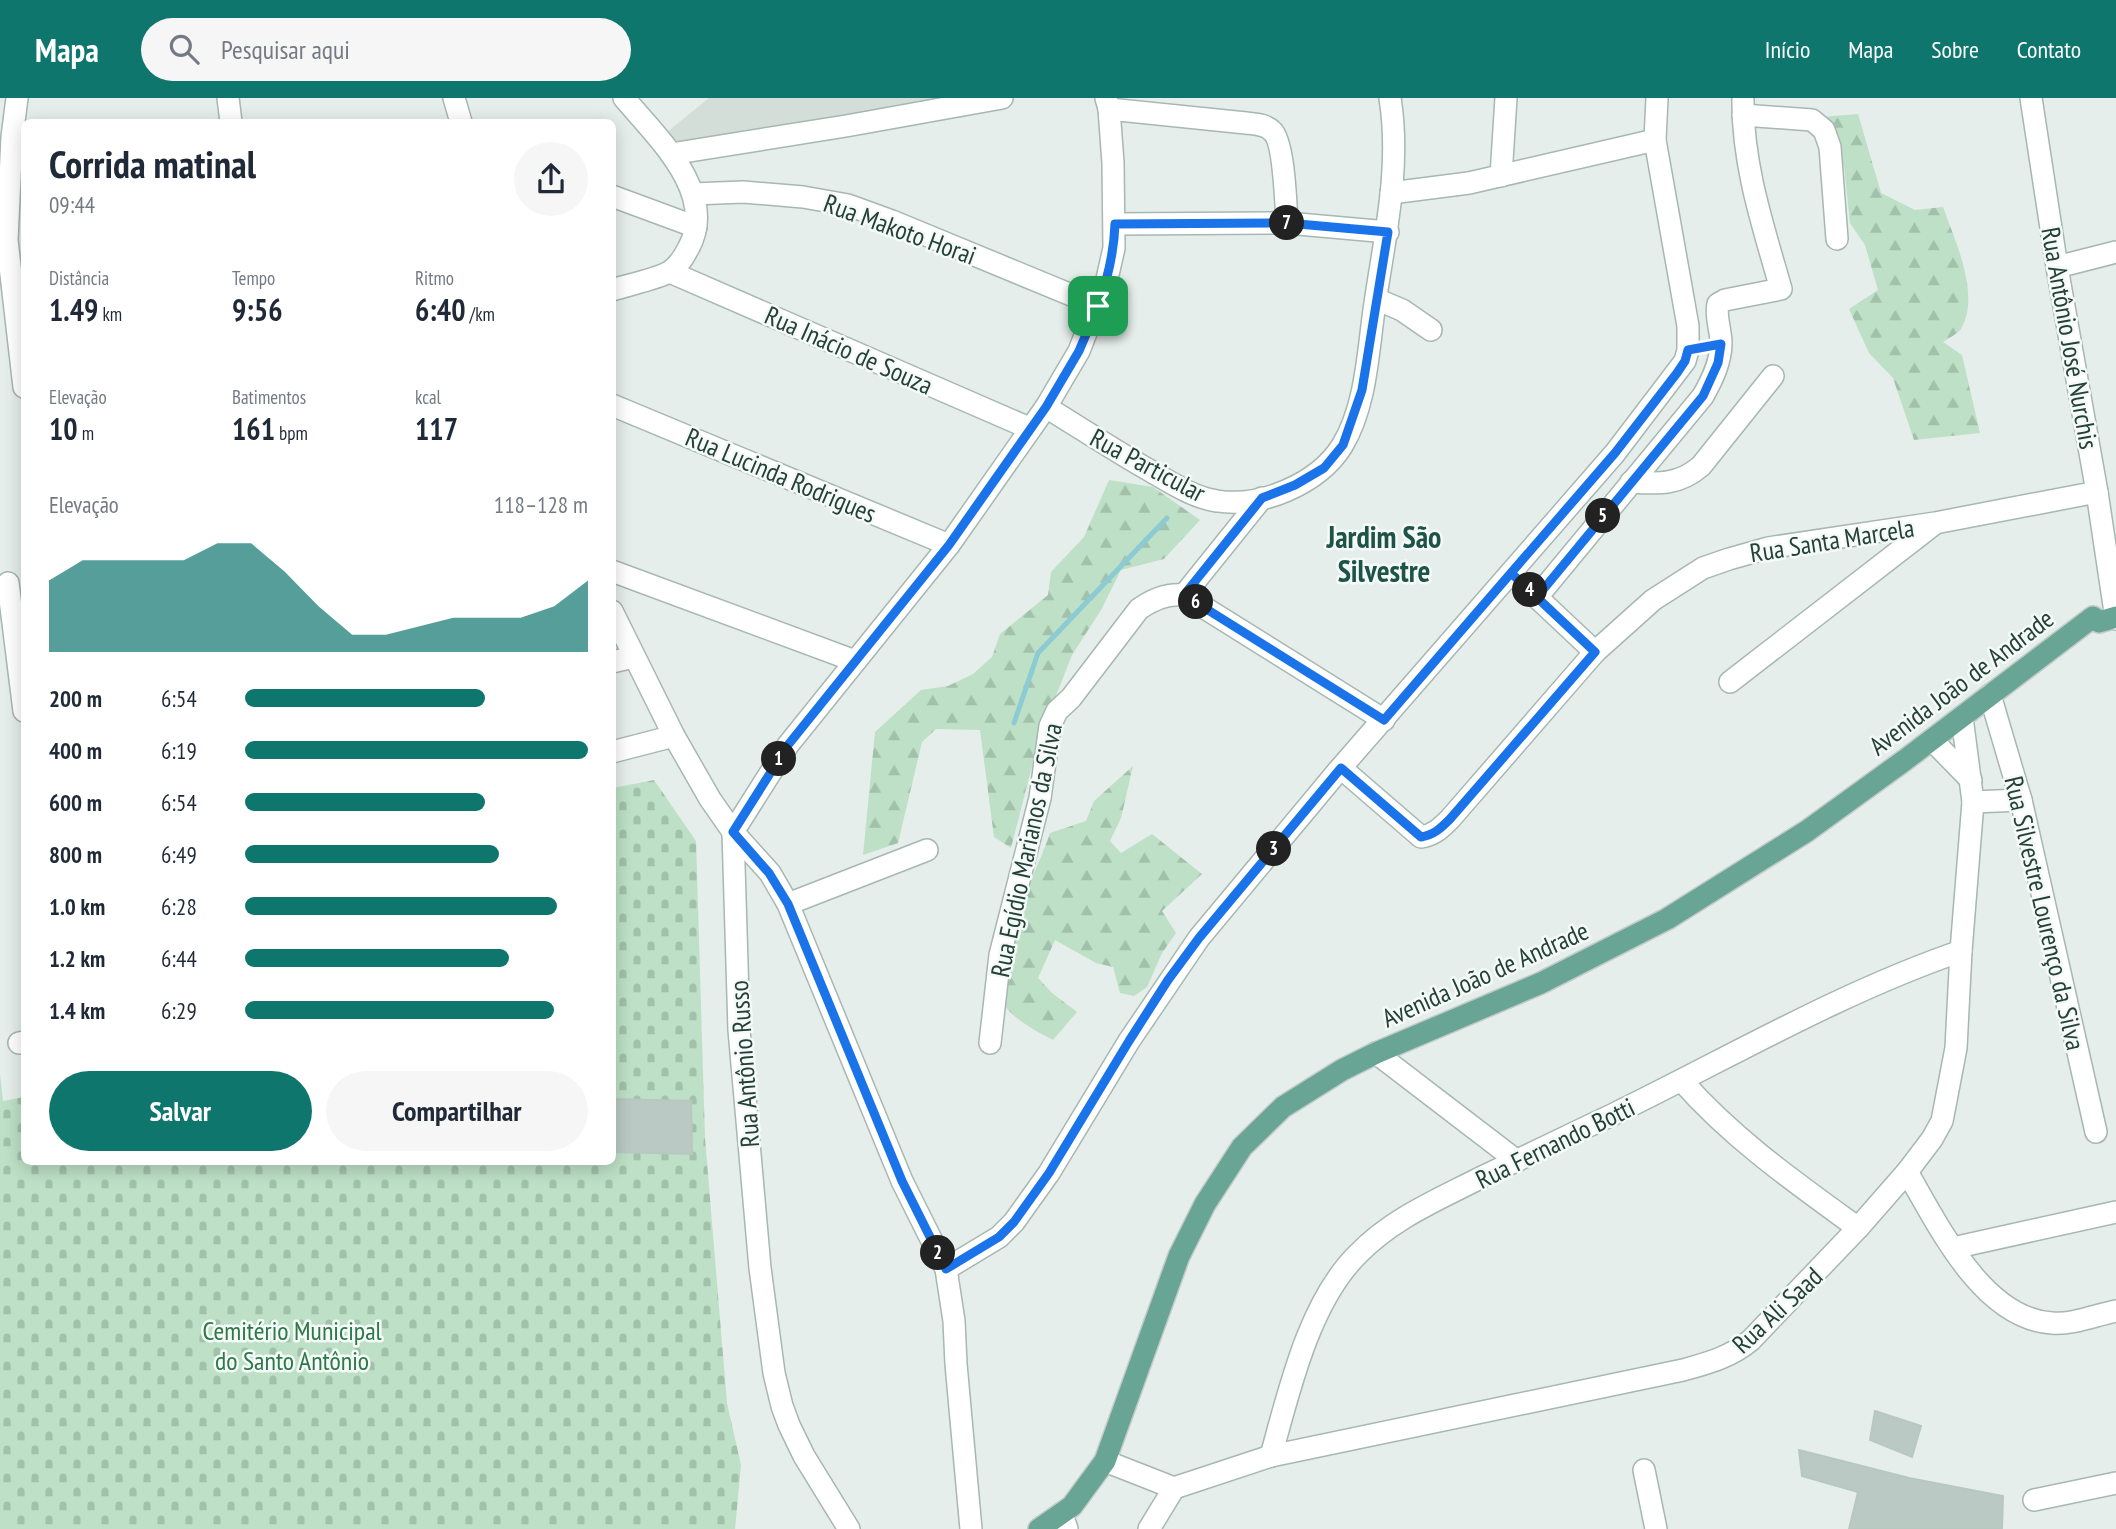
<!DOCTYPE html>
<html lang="pt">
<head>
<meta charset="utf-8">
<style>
  :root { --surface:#fff; --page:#f6f6f7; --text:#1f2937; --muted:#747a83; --accent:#0f766e }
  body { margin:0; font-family:"PT Sans Narrow",sans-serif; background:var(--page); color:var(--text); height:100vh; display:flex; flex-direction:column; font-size:26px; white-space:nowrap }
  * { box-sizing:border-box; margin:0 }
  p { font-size:23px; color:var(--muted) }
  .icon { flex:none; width:38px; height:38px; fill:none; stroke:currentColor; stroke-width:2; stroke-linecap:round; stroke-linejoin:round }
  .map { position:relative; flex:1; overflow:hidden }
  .drawer { position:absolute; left:21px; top:21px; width:595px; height:1046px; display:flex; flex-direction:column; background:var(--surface); border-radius:10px; box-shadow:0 4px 18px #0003 }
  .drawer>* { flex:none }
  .pin { position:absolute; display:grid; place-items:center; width:60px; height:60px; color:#fff; margin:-30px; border-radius:14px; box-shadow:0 4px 10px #0006 }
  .km { position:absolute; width:35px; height:35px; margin:-18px; border-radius:50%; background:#222; color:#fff; font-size:19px; line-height:35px; text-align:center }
  .round { display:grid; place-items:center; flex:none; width:74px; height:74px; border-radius:37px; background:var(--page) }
  .overview { display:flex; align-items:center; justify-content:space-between; height:119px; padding:0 28px }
  h1 { font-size:38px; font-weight:700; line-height:52px }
  .stats { display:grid; grid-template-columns:repeat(3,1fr); gap:10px; height:119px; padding:7px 28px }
  .stats div { display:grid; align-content:center }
  .stats b { font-size:30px; font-weight:700 }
  .stats small { font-size:19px; font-weight:400 }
  .stats p { font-size:19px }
  .chart { height:196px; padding:14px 28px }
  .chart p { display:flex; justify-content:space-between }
  .chart svg { width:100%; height:126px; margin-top:7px; fill:var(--accent); opacity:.7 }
  .primary-button { display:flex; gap:14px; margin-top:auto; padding:14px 28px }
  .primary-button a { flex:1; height:80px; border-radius:42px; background:var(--accent); color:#fff; font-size:28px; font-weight:700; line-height:80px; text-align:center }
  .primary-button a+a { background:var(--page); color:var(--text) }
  ul { padding:0 28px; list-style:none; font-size:23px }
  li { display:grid; grid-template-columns:112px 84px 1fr; align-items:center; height:52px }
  li i { height:18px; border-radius:9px; background:var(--accent) }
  header { display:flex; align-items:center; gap:42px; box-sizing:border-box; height:98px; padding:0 35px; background:var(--accent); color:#fff }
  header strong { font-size:33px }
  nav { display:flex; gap:38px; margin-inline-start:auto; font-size:24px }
  .search { width:490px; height:63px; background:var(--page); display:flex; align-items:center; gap:18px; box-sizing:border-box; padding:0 24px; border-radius:38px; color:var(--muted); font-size:26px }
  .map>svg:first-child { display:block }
  .built { fill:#d3ded9 }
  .forest { fill:url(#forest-firs) }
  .cemetery { fill:url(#cemetery-stones) }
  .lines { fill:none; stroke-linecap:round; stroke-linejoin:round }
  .stream { stroke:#8ccbd4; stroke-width:5 }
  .building { fill:#bac9c3; stroke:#b7c8c1; stroke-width:2 }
  .minor-casing { stroke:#a7b7b1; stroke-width:24 }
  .major-casing { stroke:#c1cac7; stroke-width:24 }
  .minor { stroke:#fff; stroke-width:21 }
  .major { stroke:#68a594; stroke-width:21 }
  .route-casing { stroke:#fff; stroke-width:14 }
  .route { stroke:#1a73e8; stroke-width:9 }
  .labels { text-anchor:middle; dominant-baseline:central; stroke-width:5; stroke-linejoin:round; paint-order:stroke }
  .street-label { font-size:26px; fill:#234138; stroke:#f5faf8 }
  .park-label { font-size:26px; fill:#2c7948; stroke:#f5faf8 }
  .quarter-label { font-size:30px; font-weight:bold; fill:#1e5446; stroke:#f5faf8 }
</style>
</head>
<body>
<header>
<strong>Mapa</strong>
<div class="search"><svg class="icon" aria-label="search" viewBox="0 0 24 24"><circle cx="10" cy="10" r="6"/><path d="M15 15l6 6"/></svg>Pesquisar aqui</div>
<nav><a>Início</a><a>Mapa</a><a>Sobre</a><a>Contato</a></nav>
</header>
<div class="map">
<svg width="2116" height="1431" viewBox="0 0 2116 1431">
  <defs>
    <pattern id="forest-firs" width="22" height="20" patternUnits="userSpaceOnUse" patternTransform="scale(1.75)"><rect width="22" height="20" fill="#bde0c6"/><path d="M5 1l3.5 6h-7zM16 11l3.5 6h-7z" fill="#a2c1ab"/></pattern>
    <pattern id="cemetery-stones" width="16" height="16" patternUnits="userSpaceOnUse" patternTransform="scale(1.75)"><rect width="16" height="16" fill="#bde0c6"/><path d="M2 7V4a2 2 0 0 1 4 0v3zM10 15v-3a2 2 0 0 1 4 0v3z" fill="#a2c1ab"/></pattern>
  </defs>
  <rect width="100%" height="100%" fill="#e5eeea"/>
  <path class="built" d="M709,0H947L673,49L666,35Z"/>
  <g class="forest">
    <path d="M1858,16L1881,95L1915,112L1943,109C1955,143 1981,197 1961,231C1957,236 1949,240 1943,244L1962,257L1980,335L1914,342L1893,280L1869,255L1849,211L1878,192L1865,147L1850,125L1844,68L1820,19Z"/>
    <path d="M1109,382L1153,389L1200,422L1164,461L1121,472L1101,512L1072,557L1039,641L1011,750L994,739L980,632L936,631L922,644L898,745L863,757L875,634L921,592L948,588L973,576L992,559L1000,536L1048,497L1051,474L1084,439Z"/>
    <path d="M1133,668L1121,720L1110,743L1121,755L1152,736L1202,776L1162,813L1176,835L1162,855L1147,889L1134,898L1120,895L1113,869L1096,865L1055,842L1038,880L1052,895L1077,914L1053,942C1039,935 1009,919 1003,904C988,863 1037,775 1050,735L1086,723L1094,703Z"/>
  </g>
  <path class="cemetery" d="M654,682L696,743L705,1040L727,1305L741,1367L735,1431H0V976L3,1003L24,999V1064H612L613,690Z"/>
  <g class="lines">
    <path class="stream" d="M1014,625L1038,555L1167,420"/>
  </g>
  <g class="building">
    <path d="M612,1001L691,1003L692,1056L612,1054Z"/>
    <path d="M1875,1313L1921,1328L1912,1359L1870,1342Z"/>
    <path d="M1799,1352L1909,1380L2003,1398L2002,1431H1849L1858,1394L1802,1378Z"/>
  </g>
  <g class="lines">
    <g class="minor-casing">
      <g id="minor">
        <path d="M17,0L12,39L7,142L24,289"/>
        <path d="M228,0L231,24"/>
        <path d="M454,0L461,24"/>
        <path d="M2031,0L2057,169L2097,394L2116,521"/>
        <path d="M1109,11L1246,25C1254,26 1265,26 1272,33C1284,43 1286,108 1287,125"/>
        <path d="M1743,17L1812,22L1824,32L1830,49L1837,141"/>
        <path d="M671,56L846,28L1002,0"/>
        <path d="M1501,78L1506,0"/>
        <path d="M1391,95L1469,85L1655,42"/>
        <path d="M693,96L743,94L803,99L848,107L892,123L1098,208"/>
        <path d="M612,98L696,129"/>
        <path d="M1115,126L1287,125L1388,134"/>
        <path d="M2057,169L2116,154"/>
        <path d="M670,174L1029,330"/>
        <path d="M612,192C627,187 657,181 669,174C678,169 685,157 689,149C718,95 656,38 624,0"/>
        <path d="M1376,201L1402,212L1431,232"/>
        <path d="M612,307L949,447"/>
        <path d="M1046,309C1082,331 1118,355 1154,375C1173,386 1195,400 1217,403C1261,410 1318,386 1342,348C1367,307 1368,251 1375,205C1385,137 1401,69 1390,0"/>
        <path d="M1631,384C1659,386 1679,387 1701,368L1773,278"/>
        <path d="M612,473L855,563"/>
        <path d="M1511,475L1595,554"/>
        <path d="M8,485L24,613"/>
        <path d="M1184,497L1262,400"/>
        <path d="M1537,499L1703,298C1712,282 1721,264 1721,245C1721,232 1715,218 1718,206L1725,202L1781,191C1763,128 1742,66 1743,0"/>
        <path d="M612,513L674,638L710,701L733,734L770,775L788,806L902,1083L946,1171L954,1223L956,1266L971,1431"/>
        <path d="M612,564L634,559"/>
        <path d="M1730,584L1933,427"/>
        <path d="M1990,597L2021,702L2096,1034"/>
        <path d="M1932,642L1971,682"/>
        <path d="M612,654L674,638"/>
        <path d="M1341,670L1421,739C1434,737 1441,730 1450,721L1595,554L1653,502L1703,470L1729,461L1768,450L1935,425L2097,394"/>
        <path d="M1973,704L2021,702"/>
        <path d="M733,734L788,647L949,447L1046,309L1079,253L1107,181L1114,150L1113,65L1109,11L1106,0"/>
        <path d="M733,734L739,932L760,1170L774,1275L782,1308L789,1327L804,1358L849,1431"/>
        <path d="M788,806L927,752"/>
        <path d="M19,945L24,944"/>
        <path d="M990,945L1000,857L1040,700L1050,628L1057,613L1071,600L1139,511C1153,501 1167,495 1184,497L1384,622"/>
        <path d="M1376,955L1517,1063"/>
        <path d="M1682,983C1733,1041 1796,1085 1858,1130"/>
        <path d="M1907,1074C1938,1126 1982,1221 2052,1225C2072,1227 2096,1217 2116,1213"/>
        <path d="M1953,1150L2116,1114"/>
        <path d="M946,1171L999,1139L1014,1124L1049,1075L1129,943L1199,840L1338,673L1615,355L1685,263L1688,252V228L1655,42L1657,0"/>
        <path d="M1271,1358C1289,1293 1309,1204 1358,1156C1392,1121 1435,1103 1478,1081C1523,1060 1567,1038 1612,1017C1727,961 1839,895 1961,853"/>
        <path d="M1105,1363L1174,1390"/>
        <path d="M1644,1372L1656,1431"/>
        <path d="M1174,1390L1271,1358L1683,1272C1708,1265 1731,1259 1751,1242L1858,1130L1907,1074L1932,1041L1942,1023L1956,950L1961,853L1973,704L1962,619"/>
        <path d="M2034,1402L2116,1385"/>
        <path d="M1062,1416L1067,1431"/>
        <path d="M1149,1431L1174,1390"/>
      </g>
    </g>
    <g class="major-casing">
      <path id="major" d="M1039,1431L1072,1408L1105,1363L1179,1158L1205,1106L1242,1049L1283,1009L1342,972L1376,955L1541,885L1667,821L1807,733L1905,662L2093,519L2099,524L2116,519"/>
    </g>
    <use href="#minor" class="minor"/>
    <use href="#major" class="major"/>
  </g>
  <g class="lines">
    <g class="route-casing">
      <path id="route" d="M1098,208L1079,253L1046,309L949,447L788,647L733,734L769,775L788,806L902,1083L946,1171L999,1139L1014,1124L1049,1075L1129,943L1168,882L1199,840L1341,670L1421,739C1434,737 1441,730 1450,721L1595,554L1511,475L1615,355L1677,275L1685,263L1688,252L1721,246L1718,265L1703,298L1537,499L1511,475L1384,622L1184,497L1262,400L1295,387L1324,370L1343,347L1362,292L1388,134L1287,125L1115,126C1114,155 1108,180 1098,208"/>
    </g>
    <use href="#route" class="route"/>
  </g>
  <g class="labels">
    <g class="street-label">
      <text transform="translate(900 131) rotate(20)">Rua Makoto Horai</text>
      <text transform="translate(2070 240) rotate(80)">Rua Antônio José Nurchis</text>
      <text transform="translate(849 252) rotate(24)">Rua Inácio de Souza</text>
      <text transform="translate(1148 367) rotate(28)">Rua Particular</text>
      <text transform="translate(781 377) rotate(23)">Rua Lucinda Rodrigues</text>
      <text transform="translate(1832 442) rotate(-9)">Rua Santa Marcela</text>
      <text transform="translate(1961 584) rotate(-37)">Avenida João de Andrade</text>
      <text transform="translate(1026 752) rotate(-78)">Rua Egídio Marianos da Silva</text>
      <text transform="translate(2045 815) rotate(77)">Rua Silvestre Lourenço da Silva</text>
      <text transform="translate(1485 876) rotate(-24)">Avenida João de Andrade</text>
      <text transform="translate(744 966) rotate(-94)">Rua Antônio Russo</text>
      <text transform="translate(1555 1045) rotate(-26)">Rua Fernando Botti</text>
      <text transform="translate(1777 1212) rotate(-43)">Rua Ali Saad</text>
    </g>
    <g class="park-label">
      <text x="292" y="1232">Cemitério Municipal<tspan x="292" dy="30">do Santo Antônio</tspan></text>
    </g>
    <g class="quarter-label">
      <text x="1384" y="438">Jardim São<tspan x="1384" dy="34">Silvestre</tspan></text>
    </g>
  </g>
</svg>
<div class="pin" style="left:1098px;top:208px;background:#1e9e55"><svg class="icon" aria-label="arrive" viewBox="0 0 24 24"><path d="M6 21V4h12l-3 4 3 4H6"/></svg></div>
<b class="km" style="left:779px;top:661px">1</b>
<b class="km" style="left:938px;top:1155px">2</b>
<b class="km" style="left:1274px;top:751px">3</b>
<b class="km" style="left:1530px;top:492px">4</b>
<b class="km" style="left:1603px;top:418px">5</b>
<b class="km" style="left:1196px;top:504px">6</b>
<b class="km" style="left:1287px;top:125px">7</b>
<section class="drawer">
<div class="overview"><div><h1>Corrida matinal</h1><p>09:44</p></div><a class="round"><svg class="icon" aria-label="share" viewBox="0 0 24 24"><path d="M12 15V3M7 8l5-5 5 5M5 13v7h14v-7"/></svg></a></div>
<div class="stats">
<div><p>Distância</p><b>1.49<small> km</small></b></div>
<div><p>Tempo</p><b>9:56</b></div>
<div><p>Ritmo</p><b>6:40<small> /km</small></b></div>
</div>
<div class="stats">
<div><p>Elevação</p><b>10<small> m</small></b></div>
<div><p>Batimentos</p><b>161<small> bpm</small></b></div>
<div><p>kcal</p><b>117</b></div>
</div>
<div class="chart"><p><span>Elevação</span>118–128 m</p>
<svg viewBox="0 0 160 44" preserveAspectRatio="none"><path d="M0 44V19L10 12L20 12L30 12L40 12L50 6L60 6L70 16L80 28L90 38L100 38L110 35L120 32L130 32L140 32L150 28L160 19V44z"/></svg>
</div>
<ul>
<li><b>200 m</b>6:54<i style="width:70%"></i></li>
<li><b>400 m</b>6:19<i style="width:100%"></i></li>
<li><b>600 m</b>6:54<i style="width:70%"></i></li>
<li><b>800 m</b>6:49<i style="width:74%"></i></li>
<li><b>1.0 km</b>6:28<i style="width:91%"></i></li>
<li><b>1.2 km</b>6:44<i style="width:77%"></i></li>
<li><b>1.4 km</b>6:29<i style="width:90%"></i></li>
</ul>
<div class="primary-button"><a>Salvar</a><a>Compartilhar</a></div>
</section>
</div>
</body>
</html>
